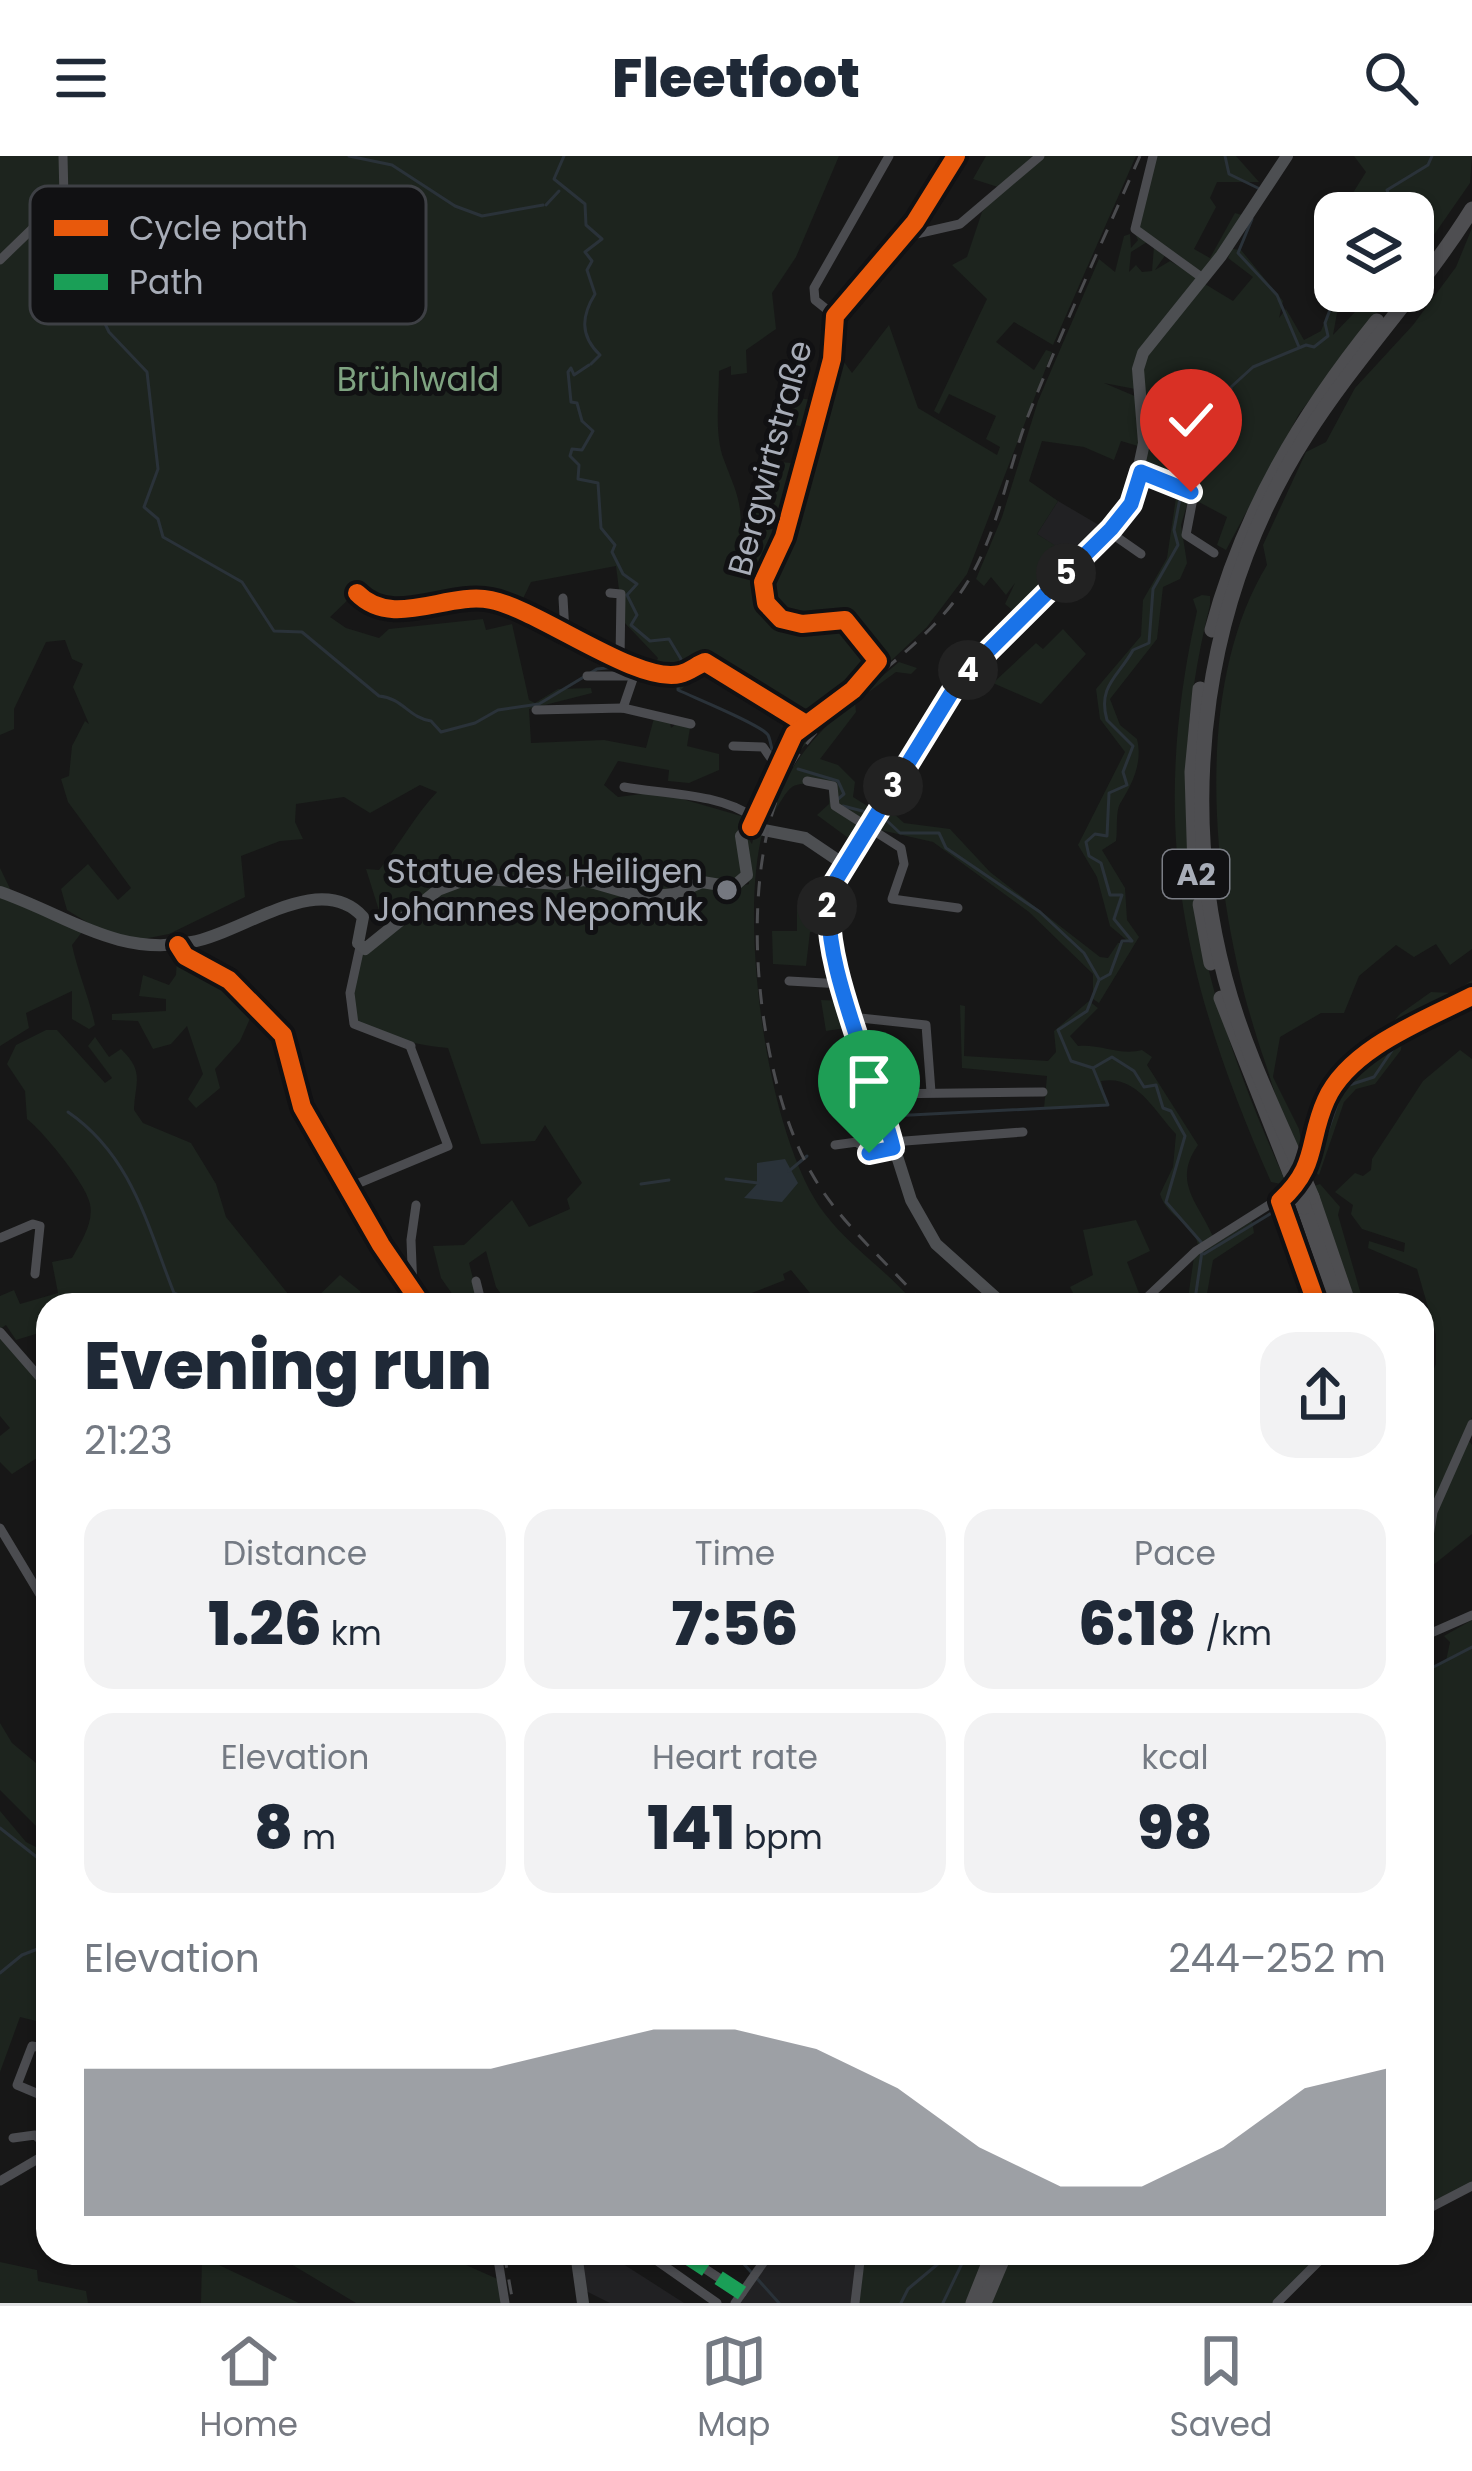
<!DOCTYPE html>
<html lang="en">
<head>
<meta charset="utf-8">
<style>
  :root { --surface:#fff; --page:#f2f2f3; --text:#1f2937; --muted:#747a83; --line:#e0e1e3; --accent:#757880 }
  body { margin:0; font-family:Poppins,sans-serif; background:var(--page); color:var(--text); height:100vh; display:flex; flex-direction:column; font-size:45px; white-space:nowrap }
  * { box-sizing:border-box; margin:0 }
  p { font-size:39px; color:var(--muted) }
  .icon { flex:none; width:66px; height:66px; fill:none; stroke:currentColor; stroke-width:2; stroke-linecap:round; stroke-linejoin:round }
  .map { position:relative; flex:1; overflow:hidden }
  .details { position:absolute; left:36px; top:1137px; width:1398px; height:972px; display:flex; flex-direction:column; background:var(--surface); border-radius:36px; box-shadow:0 3px 9px #0004 }
  .details>* { flex:none }
  .tools { position:absolute; left:1314px; top:36px; display:grid; gap:24px }
  .tools a { display:grid; place-items:center; width:120px; height:120px; border-radius:24px; background:var(--surface); box-shadow:0 3px 9px #0004; font-size:60px }
  .pin { position:absolute; display:grid; place-items:center; width:102px; height:102px; color:#fff; margin:-123px -51px; border-radius:50% 50% 50% 0; rotate:-45deg; box-shadow:0 0 12px #0007 }
  .pin .icon { rotate:45deg }
  .km { position:absolute; width:60px; height:60px; margin:-30px; border-radius:50%; background:#222; color:#fff; font-size:33px; line-height:60px; text-align:center }
  .round { display:grid; place-items:center; flex:none; width:126px; height:126px; border-radius:36px; background:var(--page) }
  .headline { display:flex; align-items:center; justify-content:space-between; height:204px; padding:0 48px }
  h1 { font-size:66px; font-weight:800; line-height:90px }
  .stats { display:grid; grid-template-columns:repeat(3,1fr); gap:18px; height:204px; padding:12px 48px }
  .stats div { display:grid; align-content:center; border-radius:30px; background:var(--page); text-align:center }
  .stats b { font-size:60px; font-weight:800 }
  .stats small { font-size:33px; font-weight:400 }
  .stats p { font-size:33px }
  .chart { height:336px; padding:24px 48px }
  .chart p { display:flex; justify-content:space-between }
  .chart svg { width:100%; height:216px; margin-top:12px; fill:var(--accent); opacity:.7 }
  header { display:flex; justify-content:space-between; align-items:center; height:156px; padding:0 48px; background:var(--surface); font-size:54px; font-weight:800 }
  .tab-bar { display:flex; justify-content:space-around; align-items:center; height:168px; border-top:3px solid var(--line); background:var(--surface); font-size:33px; color:var(--muted) }
  .tab-bar a { display:grid; justify-items:center; gap:6px }
  .tab-bar .current { color:var(--accent) }
  .map>svg:first-child { display:block }
  .built { fill:#212123 }
  .green { fill:#1d241e }
  .water { fill:#2a3239 }
  .lines { fill:none; stroke-linecap:round; stroke-linejoin:round }
  .stream { stroke:#2a3239; stroke-width:3 }
  .minor { stroke:#4b4c50; stroke-width:9 }
  .major { stroke:#4d4f52; stroke-width:12 }
  .highway { stroke:#4e4e51; stroke-width:15 }
  .rail { stroke:#4b4c4f; stroke-width:3; stroke-dasharray:15 12; stroke-linecap:butt }
  .highway-bridge { stroke:#4e4e51; stroke-width:15 }
  .quiet { stroke:#1a9f57; stroke-width:15; stroke-dasharray:30 15; stroke-linecap:butt }
  .cycleway-casing { stroke:#111113; stroke-width:26 }
  .cycleway { stroke:#e8590c; stroke-width:18 }
  .route-casing { stroke:#fff; stroke-width:24 }
  .route { stroke:#1a73e8; stroke-width:15 }
  .poi-dot { fill:#757880; stroke:#111113; stroke-width:4.5 }
  .labels { text-anchor:middle; dominant-baseline:central; stroke-width:10; stroke-linejoin:round; paint-order:stroke }
  .shield { fill:#111113; stroke:#7b7e86; stroke-width:3 }
  .shield-label { font-size:30px; font-weight:bold; fill:#a8adb8 }
  .park-label { font-size:33px; fill:#7fa381; stroke:#111113 }
  .street-label { font-size:33px; fill:#a8adb8; stroke:#111113 }
  .poi-label { font-size:33px; fill:#a8adb8; stroke:#111113; text-anchor:end }
  .key { fill:#111113; stroke:#3e4045; stroke-width:3 }
  .key-label { font-size:33px; fill:#a8adb8 }
</style>
</head>
<body>
<header><svg class="icon" aria-label="menu" viewBox="0 0 24 24"><path d="M4 6h16M4 12h16M4 18h16"/></svg>Fleetfoot<svg class="icon" aria-label="search" viewBox="0 0 24 24"><circle cx="10" cy="10" r="6"/><path d="M15 15l6 6"/></svg></header>
<div class="map">
<svg width="1472" height="2147" viewBox="0 0 1472 2147">
  <rect width="100%" height="100%" fill="#171717"/>
  <g class="built">
    <path d="M1058,345L1104,372L1075,403L1037,378Z"/>
    <path d="M581,2097H606L684,2147H610L586,2135Z"/>
    <path d="M771,2097H861L855,2147H737Z"/>
  </g>
  <g class="green">
    <path d="M0,0H839L796,101L772,137L776,173L746,194L747,217L731,219V210L719,215C719,242 714,279 724,304C733,329 741,341 741,370L755,350L765,305L792,307C807,374 716,427 793,473C843,462 843,463 874,502C870,518 856,529 843,538C784,575 758,536 708,505L680,535L652,516L658,502L623,465L616,410L531,426L518,453L448,445L386,457L352,440L330,461L346,472L379,482L389,473L483,463L486,474L512,468L529,544L535,547L558,533L591,532L592,537L529,553L531,587L604,584L646,592L654,562L670,566L671,572L676,568L690,572L687,590L719,598V614L689,627L668,625L669,614L618,605L604,629L618,641L658,636L748,662L738,679L744,719L735,728L699,723L640,740L583,720L551,726L489,718L488,723L542,730L581,726L647,743L701,729L729,733L749,728L743,682L746,679L752,688L754,679L763,675C738,764 767,984 825,1058C851,1092 889,1116 916,1149H820L791,1114L783,1118L785,1124L744,1140L748,1149H509L496,1131L486,1095L469,1107L480,1149H460L441,1122L433,1090L464,1089L512,1044L529,1071L570,1053L567,1043L582,1027L545,969L535,985L481,988L448,892C427,890 367,881 354,865C343,850 353,816 356,800L387,780L366,713L379,714C400,688 415,659 437,636L420,629L370,657L344,641L296,648L295,666L303,683L280,685L241,700L245,741L169,778L133,785L116,784L67,754L61,733L88,708L118,744L131,732L68,646L61,623L69,620L72,590L85,565L89,568L73,531L83,508L72,503L65,484L46,486L14,553V573L0,579Z"/>
    <path d="M986,0H1136L1053,189L1014,166L996,186L1034,214L1046,194L1052,196L967,418L927,471L877,518L882,500L844,457L805,465L783,460L768,427L796,368L837,204L834,192L852,217L889,169L918,252L997,299L1000,291L986,283L996,260L949,238L939,258L934,255L987,143L952,109L967,101L982,56L1001,32L973,23Z"/>
    <path d="M1157,0H1236L1259,26H1217L1210,42L1216,51L1194,93L1210,102L1235,57L1242,59L1203,117L1140,73L1139,55Z"/>
    <path d="M1354,0H1472L1470,27L1413,109V57H1386L1351,40L1366,16Z"/>
    <path d="M1472,72V793L1450,809L1436,788L1414,801L1396,789L1359,820L1344,857H1321L1280,881L1273,921L1299,973L1303,996C1283,972 1274,932 1264,903C1215,762 1186,542 1267,409L1263,389L1306,296L1326,286L1355,232L1413,169L1456,111Z"/>
    <path d="M1134,76L1147,86L1131,96L1129,116L1136,109L1142,116L1152,115L1154,90L1166,98L1155,114L1170,105L1197,121L1150,179L1135,233L1104,227L1137,241L1138,290L1121,285L1114,304L1084,291L1042,285L1029,325L1058,345L1037,378L1064,395L1067,410L1017,458L1005,448L1015,427L1006,439L991,421L984,430L976,423L1002,361L1038,245L1099,103L1115,116L1124,80L1130,78L1131,92L1138,84Z"/>
    <path d="M1232,93L1241,94L1283,145L1279,162L1286,153L1304,184L1321,175L1331,149L1326,128L1335,112V135L1340,141L1333,179L1375,135H1393L1299,258L1226,394L1217,389L1227,361L1197,345L1199,336L1180,327L1181,320L1169,324L1143,314L1141,224L1146,197L1205,128L1233,145L1253,121L1228,102Z"/>
    <path d="M784,241L816,244L807,272L777,264Z"/>
    <path d="M1177,335L1189,342L1181,369L1187,407L1180,423L1163,431L1157,483L1110,543L1120,569L1137,583C1143,607 1132,628 1121,646C1115,654 1118,674 1116,685L1102,694L1125,732L1127,764L1139,781L1099,847L1093,843V818L1029,756L933,686L876,673L889,653L904,667L950,673L990,716L1100,801L1108,802L1118,787H1130L1110,770L1097,721L1078,689L1125,596L1100,563L1096,533L1141,480L1143,444L1167,402Z"/>
    <path d="M1202,439L1210,440V449C1157,661 1196,826 1284,1022L1281,1028L1271,1026C1183,826 1148,673 1197,455L1193,443Z"/>
    <path d="M1063,473L1086,498L1041,548L993,527L1036,487L1043,493Z"/>
    <path d="M899,506L917,512L911,518L896,516L855,546L856,556L820,603L838,609L855,626L853,641L869,651L881,642L851,684L817,659L829,648L830,632C790,624 793,625 772,660C789,592 849,549 899,506Z"/>
    <path d="M856,536L793,602L763,672L758,661L791,586Z"/>
    <path d="M0,712L16,745L82,776L72,789C78,817 89,841 95,869L89,873L72,863V835L26,857L29,872L0,890Z"/>
    <path d="M797,751L824,753L827,775L810,776L806,810L773,808L772,775H797Z"/>
    <path d="M177,803C206,818 234,824 252,858L240,885L215,913L220,932L196,952L188,943L203,918L187,870L171,888L153,893L138,865L112,864V858L166,855V843L139,840L143,819L169,829L176,819Z"/>
    <path d="M1472,824V837L1403,875L1401,894L1375,928L1356,933L1344,946L1319,1019L1311,1013L1331,937L1400,858L1431,836L1453,837Z"/>
    <path d="M821,844L843,845L852,871L826,875Z"/>
    <path d="M1089,845L1098,852L1070,880L1078,890C1102,888 1119,900 1142,894L1152,901L1147,909L1198,989C1171,1027 1200,1048 1214,1083L1198,1089C1194,1067 1167,1062 1160,1038L1173,1011L1176,978C1154,955 1137,918 1101,925L1107,948L1044,952L1047,920L962,912L960,849L965,850L964,900L1048,905L1056,896L1054,875Z"/>
    <path d="M46,874H57L105,927L112,922L88,890L95,881L109,901L121,893C145,916 135,926 134,954L143,967L191,987L216,1028L226,1061L297,1149H48V1198L39,1177L16,1184L6,1169L0,1173V1140L14,1134L20,1148L58,1137L52,1106L72,1102C81,1086 94,1067 90,1048C87,1029 43,975 27,963L25,935L7,908L16,889Z"/>
    <path d="M1460,894L1472,903V1261L1464,1278L1472,1289V1378L1432,1410L1422,1397V1239L1436,1208V1179L1417,1113L1368,1092L1369,1085L1404,1096L1405,1087L1362,1073L1351,1058L1353,1049L1335,1036L1355,1017L1363,1020L1371,1014L1372,1003L1423,925Z"/>
    <path d="M1320,1028L1340,1051L1338,1059L1364,1149H1356L1314,1030Z"/>
    <path d="M1136,1064L1150,1095L1127,1106L1142,1145L1079,1149L1070,1131L1093,1119L1083,1074Z"/>
    <path d="M1252,1065L1254,1077L1213,1104L1205,1149H1187L1194,1101Z"/>
    <path d="M340,1119L360,1135L365,1149H309Z"/>
    <path d="M0,1176L48,1231V1316L40,1300L12,1318L0,1306V1280L10,1272L0,1260Z"/>
    <path d="M1472,1464V2028L1422,2052V1516L1446,1505L1450,1486L1444,1480Z"/>
    <path d="M0,1567L12,1587L48,1617V1682L0,1634Z"/>
    <path d="M0,1655L26,1686L48,1697V1868L20,1861L0,1916Z"/>
    <path d="M249,2097H439L502,2125L507,2147H356L291,2108Z"/>
    <path d="M865,2097H987L966,2147H859Z"/>
    <path d="M1011,2097H1323L1276,2147H991Z"/>
    <path d="M202,2101L299,2147H201Z"/>
    <path d="M0,2106L37,2114L38,2125L86,2135L88,2147H0Z"/>
  </g>
  <path class="water" d="M785,1003L798,1027L782,1046L744,1042L757,1028V1007Z"/>
  <g class="lines">
    <g class="stream">
      <path d="M349,0L392,9L455,50L482,60L543,49"/>
      <path d="M564,0L554,23L585,48L586,69L602,83L585,96L592,105L587,114L595,138C582,159 579,179 600,199L591,208"/>
      <path d="M1225,0L1229,18L1262,34"/>
      <path d="M546,49L559,35"/>
      <path d="M1395,57L1387,34L1428,9L1432,0"/>
      <path d="M1252,63L1238,97L1277,139L1299,191"/>
      <path d="M94,145L109,176L147,216L158,313L144,351L158,363L163,381L242,426L274,475L302,476L379,540C403,542 409,562 431,565L441,576L475,567L498,554L539,548L597,513L626,510"/>
      <path d="M589,209L574,219L571,212L568,216L571,246L577,247L582,265L593,275L582,294L572,293L570,300L579,309L578,323L598,327L601,372L615,389L612,396L623,418L637,428L627,439L637,459L631,469L650,485L669,483L681,503L678,534C695,542 762,569 768,579C771,585 771,593 774,599"/>
      <path d="M1184,328C1200,300 1198,259 1231,240V231L1253,211L1306,189L1314,191L1328,180L1325,167L1334,143L1327,135L1335,124"/>
      <path d="M1181,337L1174,374L1178,389L1153,433L1149,487L1133,494C1119,520 1097,530 1107,564L1133,590L1123,616L1127,629L1109,637L1107,680L1095,678L1086,686L1089,700L1101,707L1110,739H1122L1114,763L1132,785H1122L1110,818L1099,824L1087,855L1058,874L1071,905L1093,912L1112,901L1134,915L1144,931L1156,929L1163,952L1171,955L1185,980L1166,1046L1201,1086"/>
      <path d="M664,522L678,530"/>
      <path d="M798,613L838,625L844,638L838,643"/>
      <path d="M843,650L874,658"/>
      <path d="M883,661L900,677H939L946,692L1040,756L1084,797L1099,823"/>
      <path d="M1412,866L1420,856L1472,834"/>
      <path d="M68,956C132,1000 147,1069 174,1137L188,1143V1149"/>
      <path d="M891,960L1108,949L1093,912"/>
      <path d="M789,1015L807,1000"/>
      <path d="M726,1023L758,1027"/>
      <path d="M1311,1023L1343,931L1374,921L1397,887L1396,880"/>
      <path d="M641,1028L669,1024"/>
      <path d="M1204,1098L1293,1044"/>
      <path d="M1168,1144L1188,1149"/>
      <path d="M1189,1149L1196,1137L1202,1095"/>
      <path d="M1422,1517L1472,1491"/>
      <path d="M0,1672L48,1710"/>
      <path d="M0,1817L22,1799L48,1789"/>
      <path d="M734,2097L779,2147"/>
      <path d="M901,2147L908,2133L951,2097"/>
      <path d="M943,2147L967,2097"/>
    </g>
    <g class="minor">
      <path d="M1153,0L1135,73L1204,123"/>
      <path d="M903,81L960,68L1040,0"/>
      <path d="M0,104L64,42L63,0"/>
      <path d="M835,160L815,144L814,132L889,0"/>
      <path d="M1141,317L1194,337L1186,379L1214,397"/>
      <path d="M1108,375L1141,398"/>
      <path d="M357,437C393,474 447,435 491,444C538,453 638,529 680,518C689,516 697,509 705,506L804,567"/>
      <path d="M610,437L621,438L620,503"/>
      <path d="M563,442L565,477"/>
      <path d="M587,520H634"/>
      <path d="M623,552L635,517"/>
      <path d="M536,554L623,552L691,568"/>
      <path d="M733,590L763,591L775,608"/>
      <path d="M807,625L833,630L835,650L901,692L904,708L892,743L958,752"/>
      <path d="M624,631C663,638 721,637 754,662"/>
      <path d="M751,671L794,578L853,534L878,505L845,464L802,468L781,463L766,447L763,426L784,381L812,278L832,203L835,160L915,66L956,0"/>
      <path d="M178,789L185,800L229,824L283,879L302,951L381,1089L422,1149"/>
      <path d="M360,791L350,837L354,868L411,890"/>
      <path d="M789,825L842,828"/>
      <path d="M851,861L926,869L931,936"/>
      <path d="M880,938L1043,936"/>
      <path d="M892,986L1023,976"/>
      <path d="M835,989L857,986L869,997L893,992"/>
      <path d="M1308,1015C1317,992 1316,965 1327,942C1351,892 1426,864 1472,840"/>
      <path d="M347,1032L448,990L410,890"/>
      <path d="M0,1082L33,1068L40,1070L35,1118"/>
      <path d="M476,1125L482,1149"/>
      <path d="M413,1134L411,1084L416,1049"/>
      <path d="M786,1143L797,1149"/>
      <path d="M1139,1149L1196,1095L1291,1035"/>
      <path d="M0,1176L48,1231"/>
      <path d="M0,1372L48,1452"/>
      <path d="M1422,1423L1433,1356L1472,1268"/>
      <path d="M1422,1481L1472,1459"/>
      <path d="M48,1893L32,1890L17,1929L48,1942"/>
      <path d="M13,1982L35,1979L48,1991"/>
      <path d="M0,2025L48,1997"/>
      <path d="M1422,2056L1472,2030"/>
      <path d="M497,2097L505,2147"/>
      <path d="M646,2097L717,2147"/>
      <path d="M681,2097L742,2137"/>
      <path d="M735,2147L770,2097"/>
      <path d="M855,2147L861,2097"/>
      <path d="M1277,2147L1327,2097"/>
    </g>
    <g class="major">
      <path d="M0,736C69,760 117,801 192,786C243,777 320,713 363,761L358,787L365,793L438,734L470,722L558,728L584,724L643,741L674,738L702,726L733,731L747,719L741,680L749,671L805,682L845,709"/>
      <path d="M1004,1149L936,1088L911,1044L842,828L828,744L960,523L1131,348L1144,287L1138,213L1143,197L1221,100L1287,0"/>
      <path d="M576,2097L583,2147"/>
    </g>
    <g class="highway">
      <path d="M1212,474C1243,357 1301,259 1377,165"/>
      <path d="M1195,713L1192,616L1200,533"/>
      <path d="M1200,748L1211,807"/>
      <path d="M1221,842L1290,1017"/>
      <path d="M1298,1008C1271,947 1242,886 1225,822C1177,641 1204,439 1306,280C1356,201 1422,133 1472,53"/>
      <path d="M1312,1041L1349,1149"/>
      <path d="M1304,1051L1338,1149"/>
      <path d="M973,2147L993,2097"/>
      <path d="M984,2147L1005,2097"/>
    </g>
    <g class="rail">
      <path d="M924,1149C887,1105 841,1069 812,1018C753,917 729,687 805,590C853,528 929,492 970,422C999,372 1008,313 1028,260C1063,172 1102,86 1140,0"/>
      <path d="M504,2097L513,2147"/>
    </g>
    <g class="highway-bridge">
      <path d="M1298,1008L1312,1041"/>
      <path d="M1290,1017L1304,1051"/>
    </g>
    <path class="quiet" d="M681,2097L742,2137"/>
    <g class="cycleway-casing">
      <g id="cycleway">
        <path d="M357,437C393,474 447,435 491,444C538,453 638,529 680,518C689,516 697,509 705,506L804,567"/>
        <path d="M751,671L794,578L853,534L878,505L845,464L802,468L781,463L766,447L763,426L784,381L812,278L832,203L835,160L915,66L956,0"/>
        <path d="M178,789L185,800L229,824L283,879L302,951L381,1089L422,1149"/>
        <path d="M1317,1149L1280,1045C1319,1009 1307,986 1326,944C1349,892 1425,864 1472,840"/>
      </g>
    </g>
    <use href="#cycleway" class="cycleway"/>
  </g>
  <g class="lines">
    <g class="route-casing">
      <path id="route" d="M869,997L893,992C878,926 812,790 833,729L960,523L1111,373L1131,348L1141,316L1191,336"/>
    </g>
    <use href="#route" class="route"/>
  </g>
  <circle class="poi-dot" cx="727" cy="734" r="12"/>
  <g class="labels">
    <rect class="shield" x="1163" y="694" width="66" height="48" rx="9"/>
    <g class="shield-label">
      <text x="1196" y="718">A2</text>
    </g>
    <g class="park-label">
      <text x="418" y="223">Brühlwald</text>
    </g>
    <g class="street-label">
      <text transform="translate(770 302) rotate(-75)">Bergwirtstraße</text>
    </g>
    <g class="poi-label">
      <text x="703" y="715">Statue des Heiligen<tspan x="703" dy="38">Johannes Nepomuk</tspan></text>
    </g>
  </g>
  <rect x="30" y="30" width="396" height="138" rx="18" class="key"/>
  <rect x="54" y="64" width="54" height="16" fill="#e8590c"/>
  <rect x="54" y="118" width="54" height="16" fill="#1a9f57"/>
  <g class="key-label">
    <text x="129" y="84">Cycle path</text>
    <text x="129" y="138">Path</text>
  </g>
</svg>
<div class="tools">
<a><svg class="icon" aria-label="layers" viewBox="0 0 24 24"><path d="M12 4l9 5-9 5-9-5zM3 14l9 5 9-5"/></svg></a>
</div>
<div class="pin" style="left:869px;top:997px;background:#1e9e55"><svg class="icon" aria-label="arrive" viewBox="0 0 24 24"><path d="M6 21V4h12l-3 4 3 4H6"/></svg></div>
<div class="pin" style="left:1191px;top:336px;background:#d93025"><svg class="icon" aria-label="check" viewBox="0 0 24 24"><path d="M5 12l5 5 9-10"/></svg></div>
<b class="km" style="left:827px;top:750px">2</b>
<b class="km" style="left:893px;top:630px">3</b>
<b class="km" style="left:968px;top:514px">4</b>
<b class="km" style="left:1066px;top:417px">5</b>
<section class="details">
<div class="headline"><div><h1>Evening run</h1><p>21:23</p></div><a class="round"><svg class="icon" aria-label="share" viewBox="0 0 24 24"><path d="M12 15V3M7 8l5-5 5 5M5 13v7h14v-7"/></svg></a></div>
<div class="stats">
<div><p>Distance</p><b>1.26<small> km</small></b></div>
<div><p>Time</p><b>7:56</b></div>
<div><p>Pace</p><b>6:18<small> /km</small></b></div>
</div>
<div class="stats">
<div><p>Elevation</p><b>8<small> m</small></b></div>
<div><p>Heart rate</p><b>141<small> bpm</small></b></div>
<div><p>kcal</p><b>98</b></div>
</div>
<div class="chart"><p><span>Elevation</span>244–252 m</p>
<svg viewBox="0 0 160 44" preserveAspectRatio="none"><path d="M0 44V14L10 14L20 14L30 14L40 14L50 14L60 10L70 6L80 6L90 10L100 18L110 30L120 38L130 38L140 30L150 18L160 14V44z"/></svg>
</div>
</section>
</div>
<nav class="tab-bar">
<a class="current"><svg class="icon" aria-label="home" viewBox="0 0 24 24"><path d="M3 11l9-7 9 7M6 9v11h12V9"/></svg>Home</a>
<a><svg class="icon" aria-label="map" viewBox="0 0 24 24"><path d="M3 6l6-2 6 2 6-2v14l-6 2-6-2-6 2zM9 4v14M15 6v14"/></svg>Map</a>
<a><svg class="icon" aria-label="saved" viewBox="0 0 24 24"><path d="M7 4h10v16l-5-4-5 4z"/></svg>Saved</a>
</nav>
</body>
</html>
